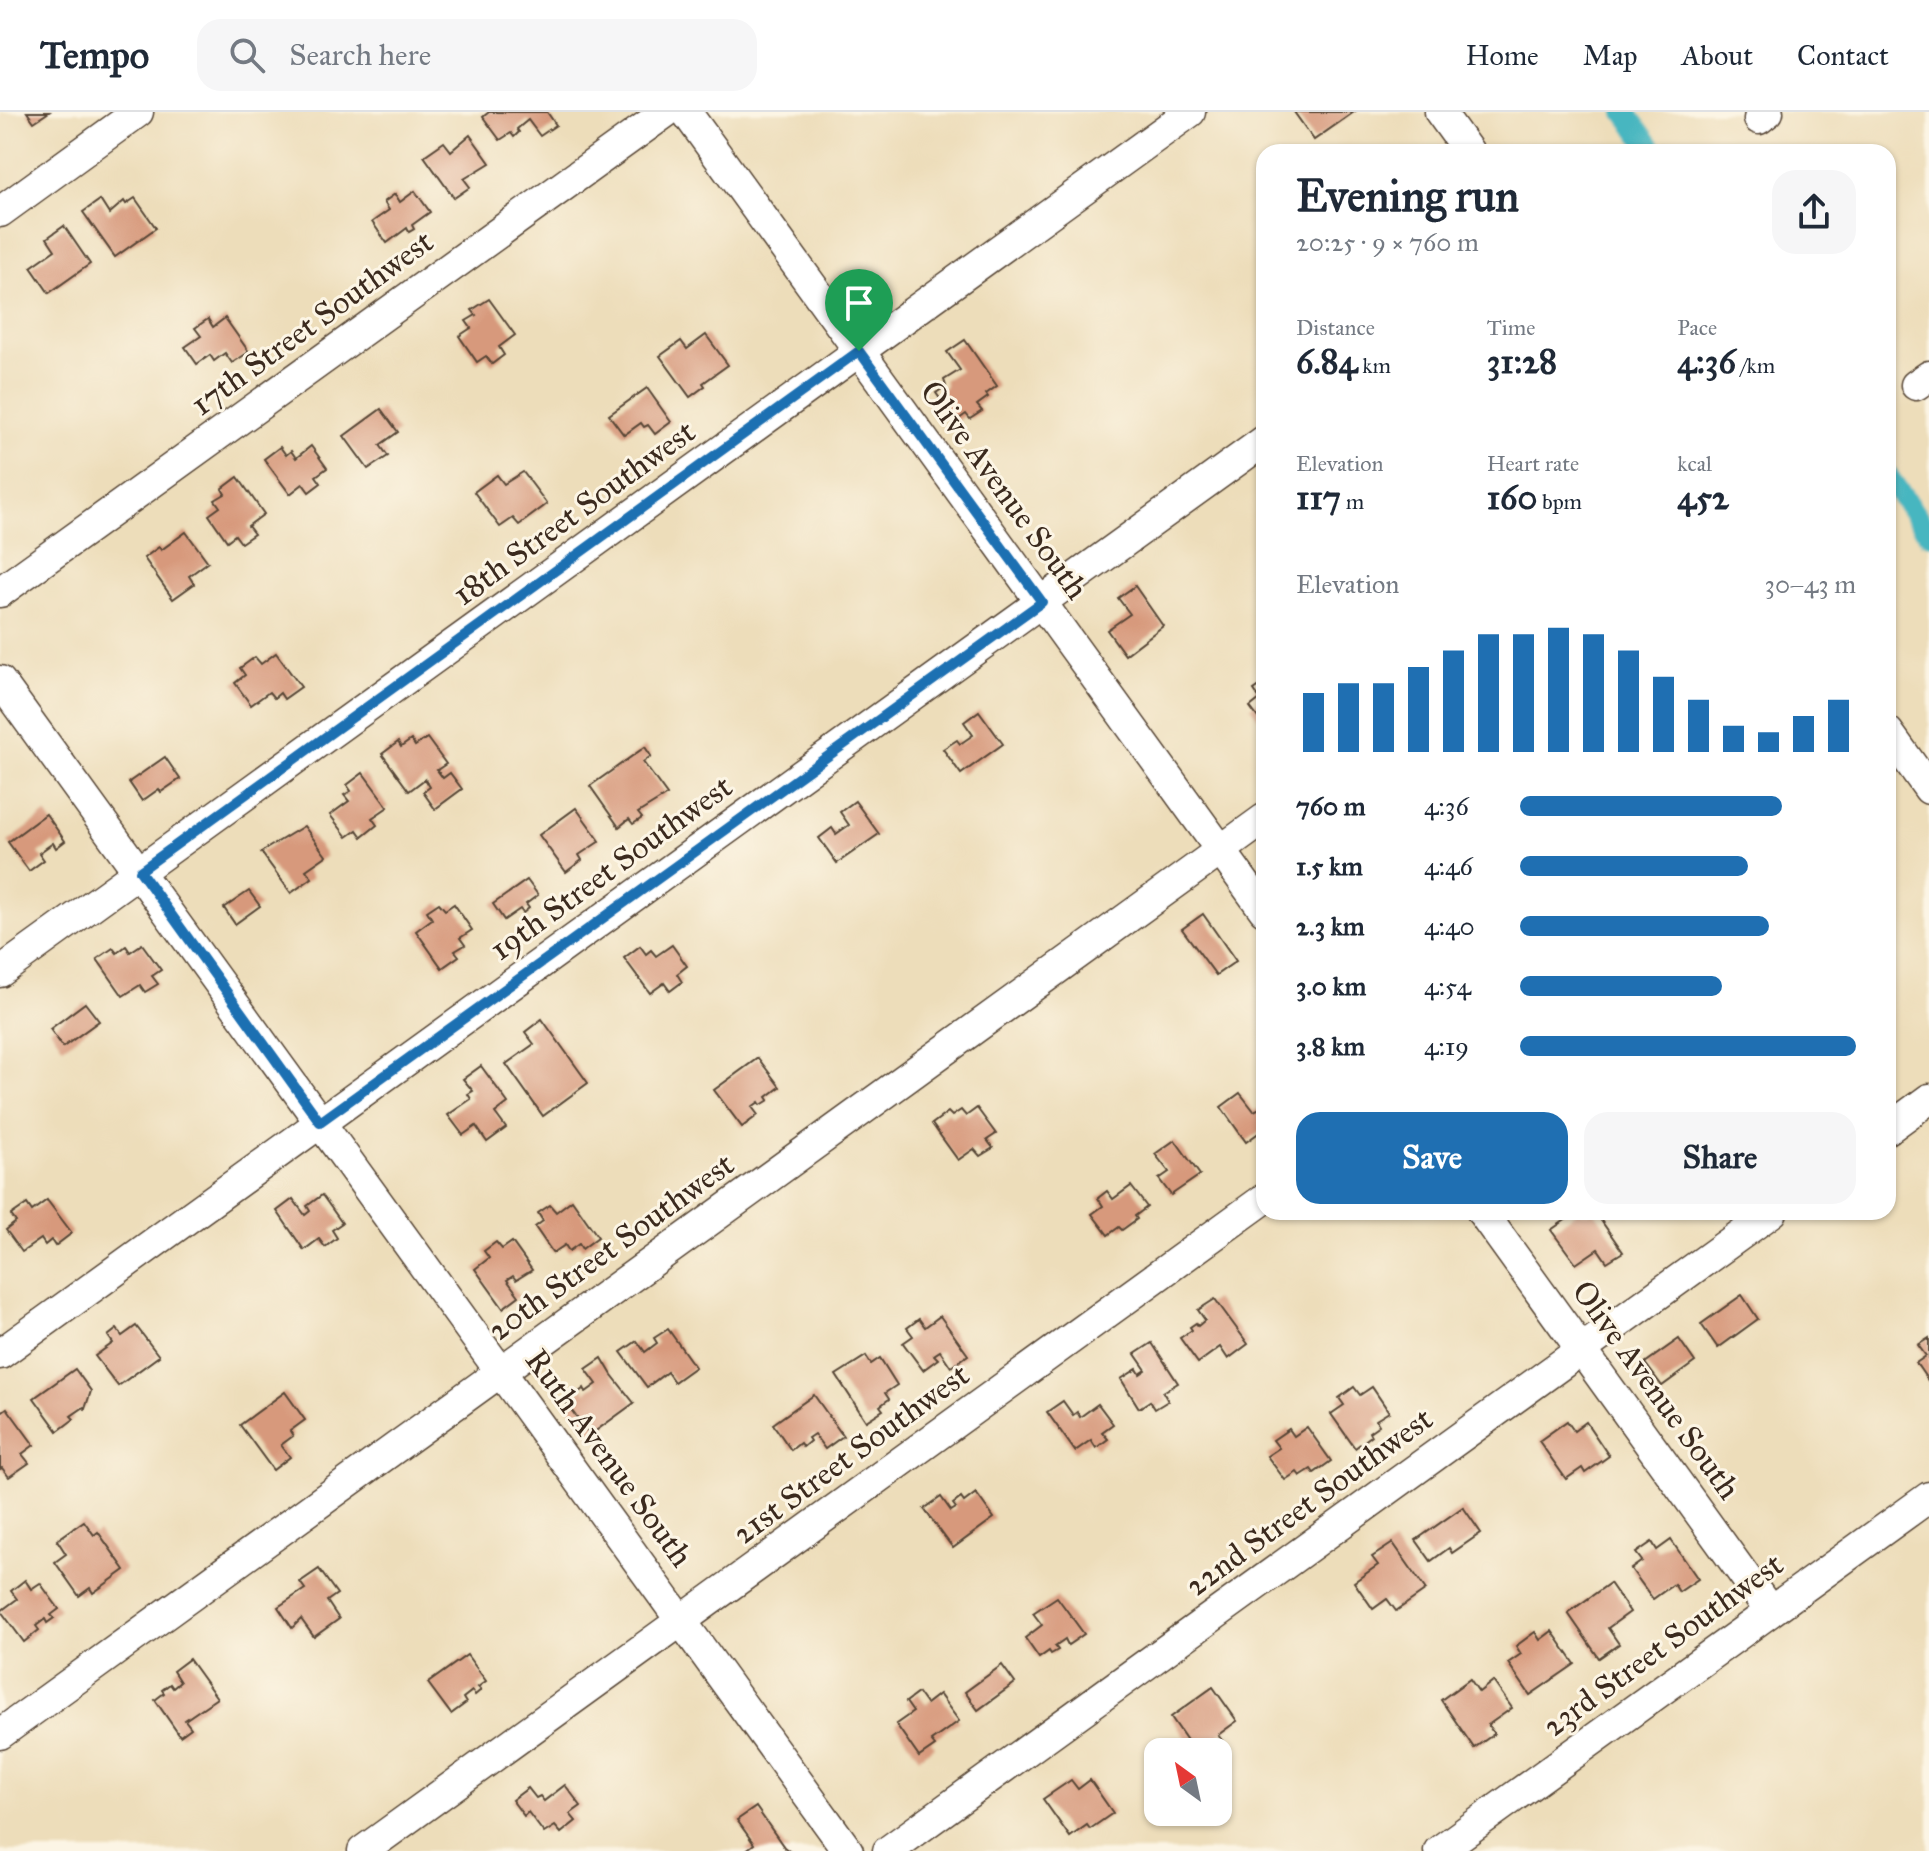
<!DOCTYPE html>
<html lang="en">
<head>
<meta charset="utf-8">
<style>
  :root { --surface:#fff; --page:#f6f6f7; --text:#1f2937; --muted:#747a83; --line:#e0e1e3; --accent:#1f6fb2 }
  body { margin:0; font-family:"IM FELL Great Primer",serif; background:var(--page); color:var(--text); height:100vh; display:flex; flex-direction:column; font-size:30px; white-space:nowrap }
  * { box-sizing:border-box; margin:0 }
  p { font-size:26px; color:var(--muted) }
  .icon { flex:none; width:44px; height:44px; fill:none; stroke:currentColor; stroke-width:2; stroke-linecap:round; stroke-linejoin:round }
  .map { position:relative; flex:1; overflow:hidden }
  .side { position:absolute; left:1256px; top:32px; width:640px; height:1076px; display:flex; flex-direction:column; background:var(--surface); border-radius:24px; box-shadow:0 2px 6px #0004 }
  .side>* { flex:none }
  .needle { width:52px; rotate:327deg }
  .fabs { position:absolute; left:1144px; top:1626px; display:grid; gap:16px }
  .fabs a { display:grid; place-items:center; width:88px; height:88px; border-radius:16px; background:var(--surface); box-shadow:0 2px 6px #0004; font-size:40px }
  .pin { position:absolute; display:grid; place-items:center; width:68px; height:68px; color:#fff; margin:-82px -34px; border-radius:50% 50% 50% 0; rotate:-45deg; box-shadow:0 0 8px #0007 }
  .pin .icon { rotate:45deg }
  .round { display:grid; place-items:center; flex:none; width:84px; height:84px; border-radius:24px; background:var(--page) }
  .headline { display:flex; align-items:center; justify-content:space-between; height:136px; padding:0 40px }
  h1 { font-size:44px; font-weight:700; line-height:60px }
  .stats { display:grid; grid-template-columns:repeat(3,1fr); gap:12px; height:136px; padding:8px 40px }
  .stats div { display:grid; align-content:center }
  .stats b { font-size:34px; font-weight:700 }
  .stats small { font-size:22px; font-weight:400 }
  .stats p { font-size:22px }
  .chart { height:224px; padding:16px 40px }
  .chart p { display:flex; justify-content:space-between }
  .chart svg { width:100%; height:144px; margin-top:8px; stroke:var(--accent); stroke-width:6 }
  .action { display:flex; gap:16px; margin-top:auto; padding:16px 40px }
  .action a { flex:1; height:92px; border-radius:24px; background:var(--accent); color:#fff; font-size:32px; font-weight:700; line-height:92px; text-align:center }
  .action a+a { background:var(--page); color:var(--text) }
  ul { padding:0 40px; list-style:none; font-size:26px }
  li { display:grid; grid-template-columns:128px 96px 1fr; align-items:center; height:60px }
  li i { height:20px; border-radius:10px; background:var(--accent) }
  header { display:flex; align-items:center; gap:48px; box-sizing:border-box; height:112px; padding:0 40px; background:var(--surface); border-bottom:2px solid var(--line) }
  header strong { font-size:38px }
  nav { display:flex; gap:44px; margin-inline-start:auto; font-size:28px }
  .search { width:560px; height:72px; background:var(--page); display:flex; align-items:center; gap:20px; box-sizing:border-box; padding:0 28px; border-radius:24px; color:var(--muted); font-size:30px }
  .map>svg:first-child { display:block }
  .lines { fill:none; stroke-linecap:round; stroke-linejoin:round }
  .canal { stroke:#47b6c0; stroke-width:22 }
  .building { fill:#d7997b }
  .minor-casing { stroke:#564535; stroke-width:33 }
  .minor { stroke:#fff; stroke-width:30 }
  .route-casing { stroke:#fff; stroke-width:16 }
  .route { stroke:#1f6fb2; stroke-width:10 }
  .labels { text-anchor:middle; dominant-baseline:central; stroke-width:6; stroke-linejoin:round; paint-order:stroke }
  .street-label { font-size:32px; fill:#3b2a1e; stroke:#fcf5e5 }
</style>
</head>
<body>
<header>
<strong>Tempo</strong>
<div class="search"><svg class="icon" aria-label="search" viewBox="0 0 24 24"><circle cx="10" cy="10" r="6"/><path d="M15 15l6 6"/></svg>Search here</div>
<nav><a>Home</a><a>Map</a><a>About</a><a>Contact</a></nav>
</header>
<div class="map">
<svg width="1929" height="1739" viewBox="0 0 1929 1739">
  <rect width="100%" height="100%" fill="#fcf5e5"/>
  <filter id="ink" filterUnits="userSpaceOnUse"><feTurbulence type="fractalNoise" baseFrequency=".0125" numOctaves="2"/><feDisplacementMap in="SourceGraphic" scale="16" xChannelSelector="R" yChannelSelector="G"/><feConvolveMatrix kernelMatrix="1 2 1 2 8 2 1 2 1" color-interpolation-filters="sRGB"/></filter>
  <filter id="wash" filterUnits="userSpaceOnUse"><feTurbulence type="fractalNoise" baseFrequency=".006" numOctaves="4" result="noise"/><feDisplacementMap in="SourceGraphic" scale="32" xChannelSelector="R" yChannelSelector="G"/><feGaussianBlur stdDeviation="1.8" result="paint"/><feColorMatrix in="noise" values="0 0 0 0 0 0 0 0 0 0 0 0 0 0 0 0 0 1.4 0 .05"/><feComposite in="paint" operator="in"/></filter>
  <g filter="url(#wash)">
    <rect width="100%" height="100%" fill="#edddba"/>
    <g class="lines">
      <g class="canal">
        <path d="M1625,0L1654,40"/>
        <path d="M1888,365L1929,422"/>
      </g>
    </g>
    <g id="blocks">
      <g class="building">
        <path d="M27,0H49L34,10Z"/>
        <path d="M489,0H547L556,13L540,24L528,8L517,17L519,20L514,25L511,21L500,28L483,5Z"/>
        <path d="M1294,0H1354L1314,28Z"/>
        <path d="M470,23L490,51L464,67L470,75L454,86L424,44L444,30L451,39Z"/>
        <path d="M415,79L430,100L412,113L414,117L409,120L407,116L387,131L372,110L389,98L384,90L395,82L400,90Z"/>
        <path d="M135,86L156,116L115,145L83,100L100,88L109,102L124,89L126,92Z"/>
        <path d="M64,114L90,152L49,181L31,155L55,138L47,126Z"/>
        <path d="M489,187L515,223L499,235L504,243L492,252L486,244L477,250L459,224L471,216L466,209L476,203L472,198Z"/>
        <path d="M225,206L249,240L232,251L225,241L214,249L210,243L197,252L185,235L201,224L195,216L208,207L213,215Z"/>
        <path d="M706,223L728,253L703,271L705,274L690,285L660,244L681,229L687,237Z"/>
        <path d="M965,228L997,274L986,282L988,285L977,293L982,299L970,307L966,302L956,309L936,281L946,274L944,268L960,258L947,240Z"/>
        <path d="M647,276L671,310L655,322L648,313L644,315L641,311L624,323L609,303Z"/>
        <path d="M381,297L398,320L380,333L388,344L368,357L344,324Z"/>
        <path d="M311,334L327,356L316,364L321,371L309,380L303,372L290,382L264,347L280,335L286,343L291,339L296,346Z"/>
        <path d="M523,360L547,392L519,413L513,406L500,415L474,380L497,363L504,372Z"/>
        <path d="M238,365L264,402L248,414L254,422L241,431L235,423L227,429L209,403L220,395L215,388L225,382L222,377Z"/>
        <path d="M186,420L208,450L189,464L194,472L173,487L144,446L159,435L161,438Z"/>
        <path d="M1135,474L1163,514L1125,543L1107,518L1130,502L1118,486Z"/>
        <path d="M276,541L301,575L284,587L280,581L274,586L269,580L251,593L235,571L245,563L240,556L255,545L261,552Z"/>
        <path d="M1264,571V614L1250,595L1260,587L1254,578Z"/>
        <path d="M979,599L1003,632L961,662L943,637L957,628L960,632L973,623L964,610Z"/>
        <path d="M427,626L446,652L437,658L443,666L450,661L462,677L435,697L423,680L430,675L425,667L409,679L382,642L398,630L401,635L411,628L415,634Z"/>
        <path d="M645,635L651,644L643,650L667,683L638,701L642,706L633,712L629,707L619,715L590,674Z"/>
        <path d="M165,645L180,667L161,680L159,677L142,689L129,670Z"/>
        <path d="M363,661L388,695L372,706L377,713L362,725L357,718L347,725L330,703L349,689L344,683L351,679L347,673Z"/>
        <path d="M855,689L879,722L837,751L819,726L832,716L836,722L849,713L840,700Z"/>
        <path d="M576,696L600,729L579,743L582,748L566,760L539,723Z"/>
        <path d="M46,702L65,729L56,736L53,731L39,741L44,748L29,759L8,730Z"/>
        <path d="M304,714L326,744L306,758L312,766L291,781L261,740Z"/>
        <path d="M527,768L538,783L526,792L529,796L523,801L520,797L504,808L493,792Z"/>
        <path d="M249,779L260,794L235,812L224,796Z"/>
        <path d="M439,791L445,798L454,792L472,818L460,826L465,833L455,839L459,844L442,856L416,819L432,807L427,799Z"/>
        <path d="M1203,802L1236,849L1216,863L1182,817Z"/>
        <path d="M142,832L161,858L152,864L158,872L145,880L140,873L123,884L97,847L113,836L117,841L126,834L130,840Z"/>
        <path d="M672,833L687,854L677,862L682,870L670,879L664,871L650,881L624,846L640,834L646,842L651,838L656,844Z"/>
        <path d="M85,891L99,909L63,935L50,917Z"/>
        <path d="M542,907L588,971L543,1004L506,952L534,932L525,920Z"/>
        <path d="M758,946L780,975L767,985L769,988L761,993L759,990L752,995L758,1003L742,1015L714,978Z"/>
        <path d="M481,954L508,991L495,1001L506,1016L487,1030L476,1014L463,1023L448,1003L471,987L468,982L473,979L463,967Z"/>
        <path d="M1240,981L1254,999L1264,994V1017L1246,1030L1221,995Z"/>
        <path d="M977,996L996,1022L987,1028L993,1036L980,1044L974,1037L958,1048L932,1012L948,1000L952,1004L961,998L966,1004Z"/>
        <path d="M1175,1028L1200,1063L1171,1083L1159,1067L1169,1060L1155,1042Z"/>
        <path d="M1131,1074L1147,1095L1135,1104L1137,1107L1122,1118L1119,1115L1108,1123L1092,1102L1103,1094L1098,1086L1107,1079L1113,1087Z"/>
        <path d="M322,1083L342,1111L332,1118L337,1126L325,1135L319,1127L304,1138L277,1099L293,1087L305,1103L310,1099L307,1094Z"/>
        <path d="M47,1088L72,1121L55,1134L51,1128L45,1133L41,1127L22,1140L6,1118L16,1110L11,1103L27,1092L32,1099Z"/>
        <path d="M572,1088L598,1125L582,1137L579,1132L569,1139L565,1133L553,1141L535,1115L543,1109L538,1101L550,1093L556,1100Z"/>
        <path d="M1577,1100H1595L1623,1140L1607,1150L1598,1137L1576,1152L1551,1118Z"/>
        <path d="M496,1130L502,1137L512,1130L532,1158L516,1168L513,1164L507,1168L519,1184L503,1196L475,1157L489,1146L484,1139Z"/>
        <path d="M1742,1183L1758,1207L1718,1236L1701,1212Z"/>
        <path d="M1215,1187L1248,1232L1228,1247L1220,1235L1198,1251L1180,1226L1192,1218L1190,1215L1196,1211L1198,1214L1205,1208L1198,1198Z"/>
        <path d="M940,1204L968,1243L951,1255L940,1239L934,1243L938,1247L923,1258L903,1231L913,1224L907,1216L919,1207L925,1215Z"/>
        <path d="M136,1214L159,1244L118,1274L95,1244L113,1231L108,1224L117,1217L122,1224Z"/>
        <path d="M668,1217L695,1255L674,1270L667,1260L647,1275L621,1240L637,1229L645,1240L657,1231L654,1226Z"/>
        <path d="M1929,1226V1270L1916,1251L1926,1244L1918,1233Z"/>
        <path d="M1679,1227L1695,1250L1662,1274L1645,1251Z"/>
        <path d="M1152,1231L1178,1271L1163,1280L1168,1289L1155,1297L1150,1289L1139,1296L1121,1267L1137,1257L1140,1262L1146,1258L1135,1242Z"/>
        <path d="M866,1244L871,1252L880,1246L897,1273L885,1281L889,1287L880,1294L883,1298L866,1309L836,1263Z"/>
        <path d="M602,1246L612,1263L634,1291L590,1323L566,1291L584,1276L586,1280L597,1272L586,1257Z"/>
        <path d="M75,1257L91,1279L85,1297L84,1295L71,1304L74,1307L58,1319L34,1286Z"/>
        <path d="M1354,1275L1360,1283L1372,1275L1389,1300L1376,1308L1379,1313L1369,1320L1371,1324L1355,1336L1331,1302L1344,1293L1339,1286Z"/>
        <path d="M285,1280L305,1308L290,1319L293,1324L281,1333L290,1345L273,1358L240,1313Z"/>
        <path d="M814,1283L843,1324L825,1337L814,1322L808,1326L810,1329L803,1335L800,1331L791,1338L773,1312Z"/>
        <path d="M1063,1289L1073,1303L1077,1300L1080,1305L1098,1292L1113,1312L1102,1320L1108,1327L1096,1336L1091,1328L1075,1339L1047,1300Z"/>
        <path d="M7,1296L34,1333L22,1342L29,1351L9,1365L2,1356L0,1357V1301Z"/>
        <path d="M1567,1309L1574,1319L1586,1310L1609,1344L1585,1361L1582,1356L1566,1367L1539,1329Z"/>
        <path d="M1307,1315L1331,1349L1314,1361L1311,1357L1300,1364L1297,1360L1285,1368L1267,1344L1279,1336L1273,1328L1289,1317L1294,1324Z"/>
        <path d="M976,1381L994,1406L953,1436L924,1397L941,1385L951,1399L956,1396L953,1392L961,1386L964,1390Z"/>
        <path d="M1463,1395L1481,1421L1452,1441L1449,1436L1431,1449L1416,1428Z"/>
        <path d="M84,1409L94,1423L98,1420L125,1458L93,1481L90,1476L79,1484L55,1450L66,1442L57,1428Z"/>
        <path d="M1671,1428L1698,1467L1679,1480L1674,1472L1653,1487L1631,1457L1642,1449L1636,1441L1652,1430L1657,1438Z"/>
        <path d="M1393,1431L1426,1478L1396,1499L1387,1487L1373,1497L1354,1470L1378,1453L1372,1445Z"/>
        <path d="M319,1457L337,1482L327,1489L339,1507L314,1525L301,1507L292,1516L278,1495L305,1477L300,1470Z"/>
        <path d="M25,1468L31,1477L40,1471L59,1497L51,1503L54,1506L47,1511L45,1507L36,1514L39,1518L24,1530L1,1499L17,1487L11,1479Z"/>
        <path d="M1610,1471L1630,1500L1608,1516L1619,1532L1599,1546L1568,1501Z"/>
        <path d="M1057,1485L1084,1522L1068,1533L1065,1527L1055,1534L1058,1538L1051,1542L1049,1539L1039,1546L1025,1526L1042,1513L1033,1501Z"/>
        <path d="M1552,1519L1575,1552L1530,1583L1508,1551L1521,1542L1516,1534L1535,1520L1540,1528Z"/>
        <path d="M467,1543L486,1569L478,1575L481,1578L475,1583L472,1579L463,1586L466,1591L451,1602L428,1571Z"/>
        <path d="M189,1547L217,1586L185,1608L191,1616L180,1624L155,1588L164,1581L162,1578L170,1572L173,1576L180,1570L173,1559Z"/>
        <path d="M1002,1553L1015,1571L978,1598L965,1580Z"/>
        <path d="M1470,1567L1479,1580L1493,1569L1512,1596L1488,1613L1494,1622L1474,1636L1441,1588Z"/>
        <path d="M1213,1575L1237,1609L1218,1623L1224,1631L1211,1640H1195L1171,1605Z"/>
        <path d="M918,1581L926,1592L939,1582L959,1609L931,1629L935,1634L919,1645L896,1612L913,1600L906,1590Z"/>
        <path d="M1071,1668L1078,1677L1090,1668L1113,1701L1090,1717L1087,1713L1070,1725L1043,1687Z"/>
        <path d="M565,1673L581,1694L570,1702L576,1709L561,1721L555,1714L544,1721L528,1700L524,1704L512,1688L528,1676L536,1686L540,1684L544,1689Z"/>
        <path d="M756,1695L784,1735L789,1739H745L754,1732L737,1708Z"/>
      </g>
    </g>
  </g>
  <g filter="url(#ink)">
    <use href="#blocks" fill-opacity="0" stroke="#564535" stroke-width="2"/>
    <g class="lines">
      <g class="minor-casing">
        <g id="minor">
          <path d="M686,0L1264,798"/>
          <path d="M1440,0L1469,40"/>
          <path d="M1759,7L1768,0"/>
          <path d="M0,100L138,0"/>
          <path d="M1916,273L1929,264"/>
          <path d="M0,480L666,0"/>
          <path d="M0,569L848,1739"/>
          <path d="M1888,620L1929,677"/>
          <path d="M0,860L1190,0"/>
          <path d="M1888,1017L1929,987"/>
          <path d="M1482,1100L1770,1499"/>
          <path d="M0,1242L1264,329"/>
          <path d="M0,1622L1264,707"/>
          <path d="M363,1739L1264,1087"/>
          <path d="M888,1739L1772,1100"/>
          <path d="M1439,1739L1929,1385"/>
        </g>
      </g>
      <use href="#minor" class="minor"/>
    </g>
  </g>
  <g class="lines" filter="url(#ink)">
    <g class="route-casing">
      <path id="route" d="M859,239L1042,490L320,1010L140,759Z"/>
    </g>
    <use href="#route" class="route"/>
  </g>
  <g class="labels">
    <g class="street-label">
      <text transform="translate(312 211) rotate(-36)">17th Street Southwest</text>
      <text transform="translate(1004 378) rotate(54)">Olive Avenue South</text>
      <text transform="translate(574 401) rotate(-36)">18th Street Southwest</text>
      <text transform="translate(611 756) rotate(-36)">19th Street Southwest</text>
      <text transform="translate(611 1135) rotate(-36)">20th Street Southwest</text>
      <text transform="translate(1656 1278) rotate(54)">Olive Avenue South</text>
      <text transform="translate(851 1342) rotate(-36)">21st Street Southwest</text>
      <text transform="translate(609 1346) rotate(54)">Ruth Avenue South</text>
      <text transform="translate(1309 1390) rotate(-36)">22nd Street Southwest</text>
      <text transform="translate(1663 1533) rotate(-36)">23rd Street Southwest</text>
    </g>
  </g>
</svg>
<div class="fabs">
<a><svg class="needle" viewBox="-14 -14 28 28"><path d="M0-13l5 13h-10z" fill="#e53935"/><path d="M0 13l5-13h-10z" fill="#747a83"/></svg></a>
</div>
<div class="pin" style="left:859px;top:239px;background:#1e9e55"><svg class="icon" aria-label="arrive" viewBox="0 0 24 24"><path d="M6 21V4h12l-3 4 3 4H6"/></svg></div>
<section class="side">
<div class="headline"><div><h1>Evening run</h1><p>20:25 · 9 × 760 m</p></div><a class="round"><svg class="icon" aria-label="share" viewBox="0 0 24 24"><path d="M12 15V3M7 8l5-5 5 5M5 13v7h14v-7"/></svg></a></div>
<div class="stats">
<div><p>Distance</p><b>6.84<small> km</small></b></div>
<div><p>Time</p><b>31:28</b></div>
<div><p>Pace</p><b>4:36<small> /km</small></b></div>
</div>
<div class="stats">
<div><p>Elevation</p><b>117<small> m</small></b></div>
<div><p>Heart rate</p><b>160<small> bpm</small></b></div>
<div><p>kcal</p><b>452</b></div>
</div>
<div class="chart"><p><span>Elevation</span>30–43 m</p>
<svg viewBox="0 0 160 44" preserveAspectRatio="none"><path d="M5 44V26M15 44V23M25 44V23M35 44V18M45 44V13M55 44V8M65 44V8M75 44V6M85 44V8M95 44V13M105 44V21M115 44V28M125 44V36M135 44V38M145 44V33M155 44V28"/></svg>
</div>
<ul>
<li><b>760 m</b>4:36<i style="width:78%"></i></li>
<li><b>1.5 km</b>4:46<i style="width:68%"></i></li>
<li><b>2.3 km</b>4:40<i style="width:74%"></i></li>
<li><b>3.0 km</b>4:54<i style="width:60%"></i></li>
<li><b>3.8 km</b>4:19<i style="width:100%"></i></li>
</ul>
<div class="action"><a>Save</a><a>Share</a></div>
</section>
</div>
</body>
</html>
